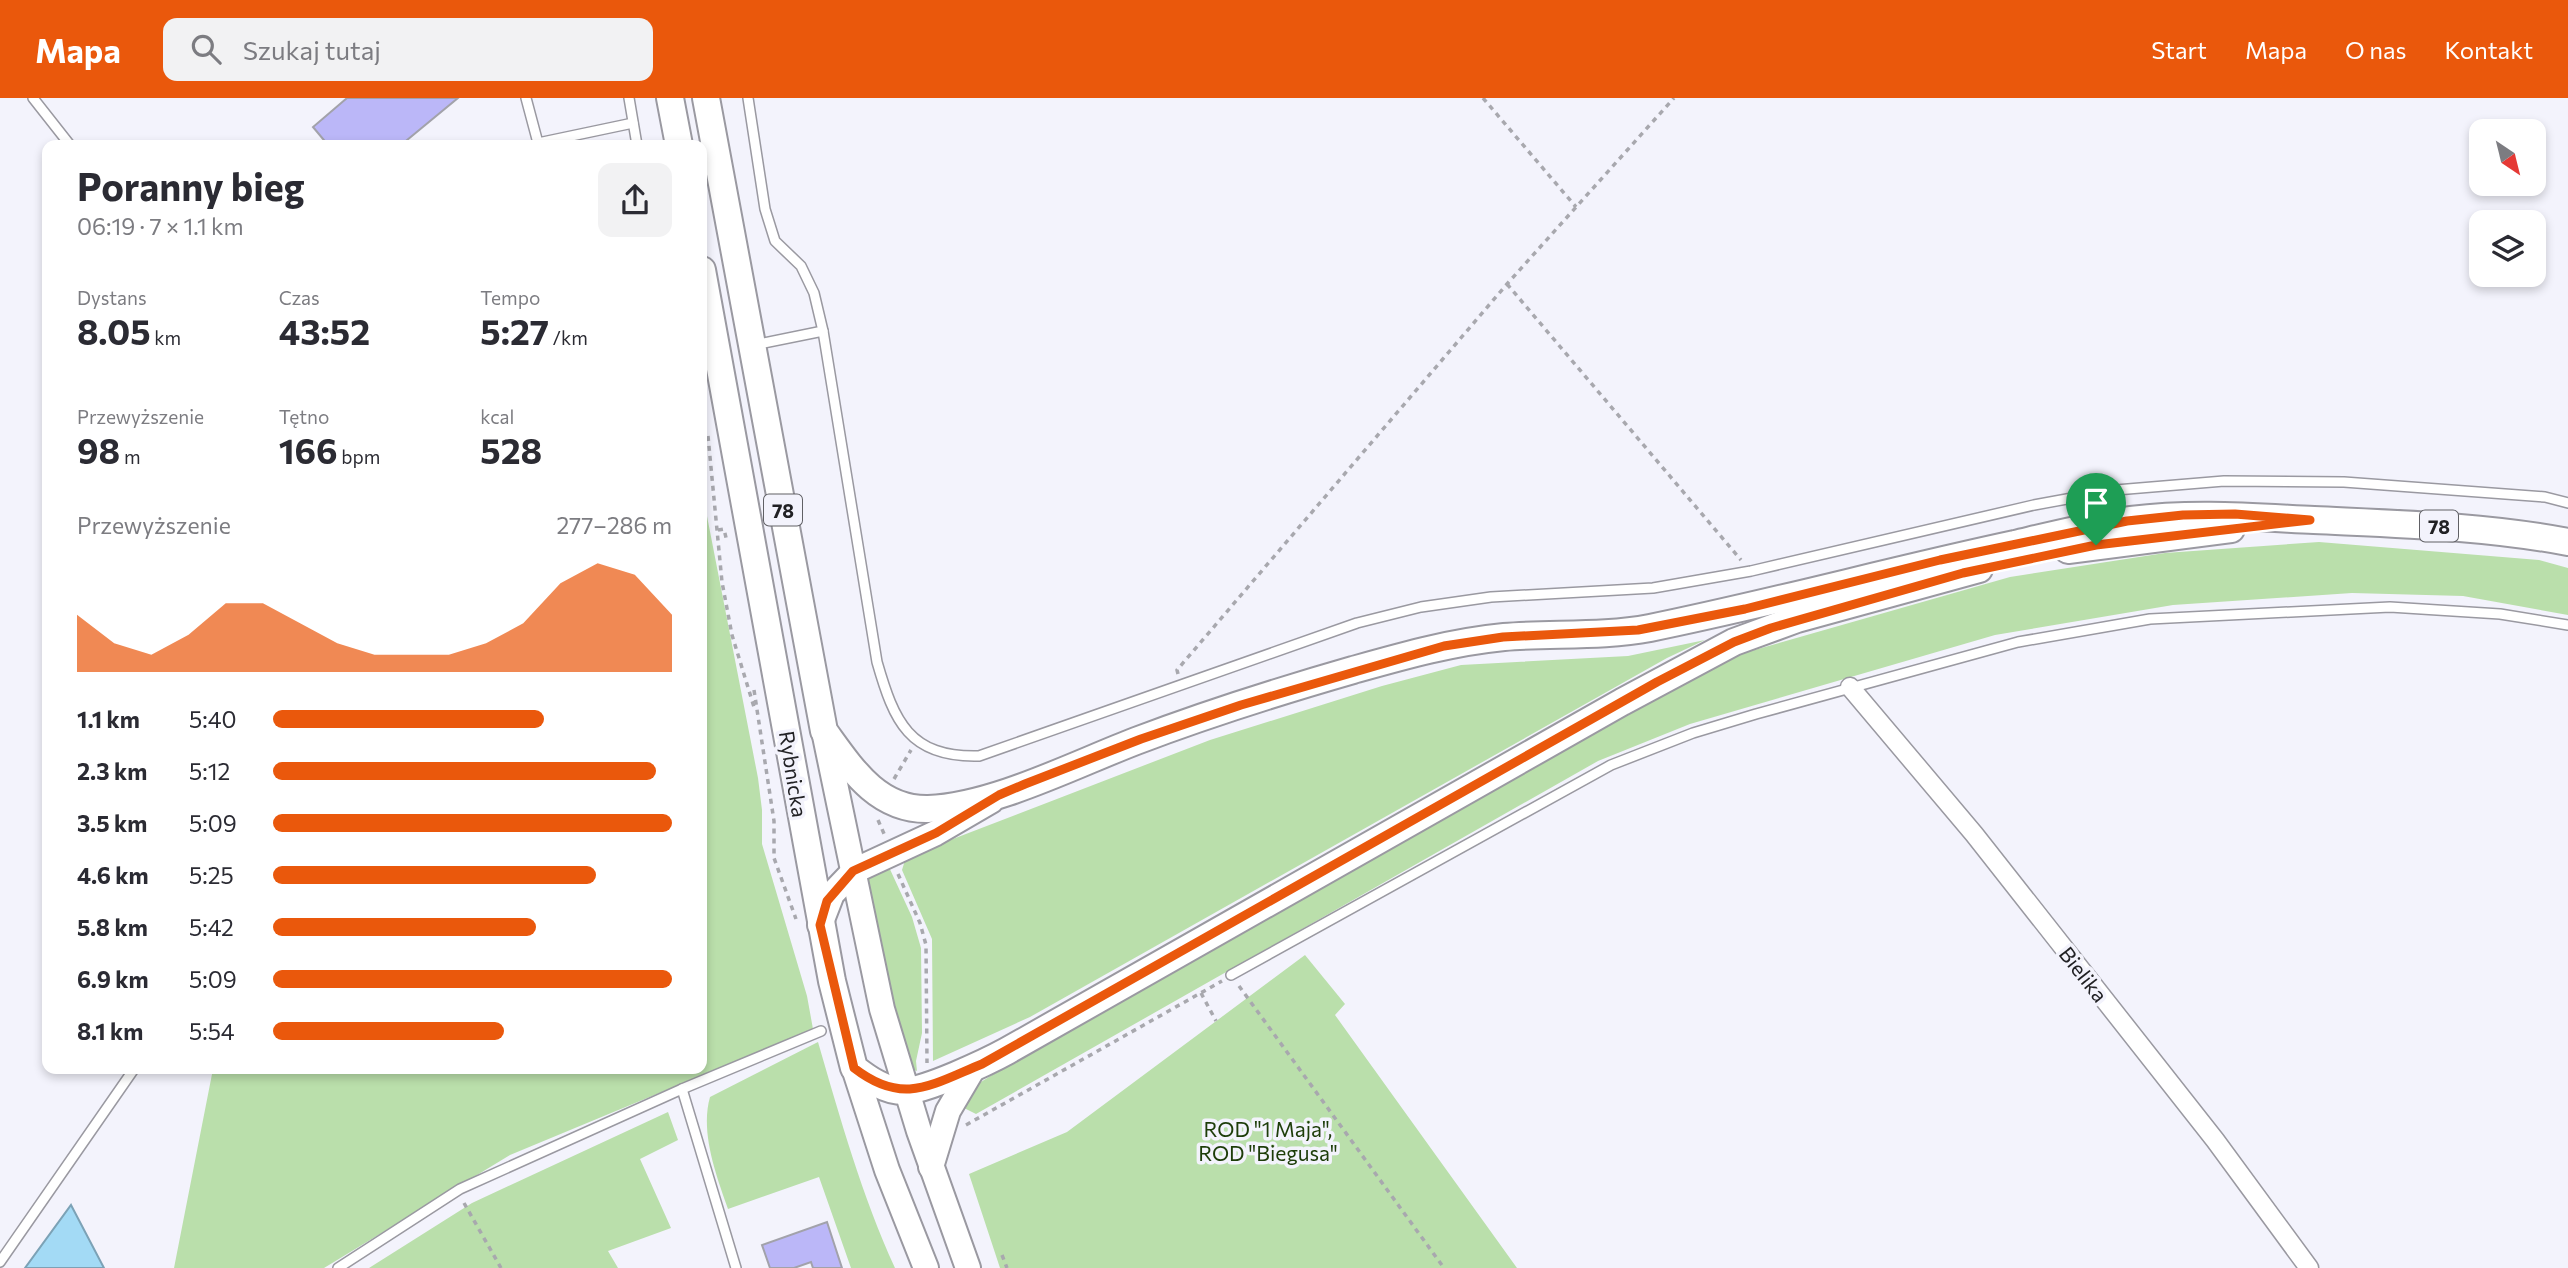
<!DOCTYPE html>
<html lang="pl">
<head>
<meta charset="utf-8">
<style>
  :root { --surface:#fff; --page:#f2f2f3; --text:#2b2b33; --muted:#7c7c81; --accent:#ea580c }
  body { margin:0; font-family:Commissioner,sans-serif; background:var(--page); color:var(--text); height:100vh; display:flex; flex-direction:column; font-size:26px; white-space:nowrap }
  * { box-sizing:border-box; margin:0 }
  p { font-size:23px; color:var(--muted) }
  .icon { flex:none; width:38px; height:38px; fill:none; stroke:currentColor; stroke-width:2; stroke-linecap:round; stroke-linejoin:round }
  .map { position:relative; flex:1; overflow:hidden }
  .sheet { position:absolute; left:42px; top:42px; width:665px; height:934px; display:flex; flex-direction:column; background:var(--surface); border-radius:14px; box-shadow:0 4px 10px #0003 }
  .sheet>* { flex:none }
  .needle { width:46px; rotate:145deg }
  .buttons { position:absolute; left:2469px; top:21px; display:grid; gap:14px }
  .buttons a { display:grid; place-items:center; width:77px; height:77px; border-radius:14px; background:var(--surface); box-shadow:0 4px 10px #0003; font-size:35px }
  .pin { position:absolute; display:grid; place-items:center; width:60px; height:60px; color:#fff; margin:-72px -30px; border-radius:50% 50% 50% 0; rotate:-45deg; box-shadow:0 0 7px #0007 }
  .pin .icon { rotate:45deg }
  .round { display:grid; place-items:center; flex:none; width:74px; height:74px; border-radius:14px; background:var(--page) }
  .overview { display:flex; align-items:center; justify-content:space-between; height:119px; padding:0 35px }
  h1 { font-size:38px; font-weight:700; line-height:52px }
  .metrics { display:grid; grid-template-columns:repeat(3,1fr); gap:10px; height:119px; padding:7px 35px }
  .metrics div { display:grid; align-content:center }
  .metrics b { font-size:35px; font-weight:700 }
  .metrics small { font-size:19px; font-weight:400 }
  .metrics p { font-size:19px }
  .chart { height:196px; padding:14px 35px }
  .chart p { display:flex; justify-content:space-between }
  .chart svg { width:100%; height:126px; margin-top:7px; fill:var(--accent); opacity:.7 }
  ul { padding:0 35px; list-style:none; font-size:23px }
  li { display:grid; grid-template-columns:112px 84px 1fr; align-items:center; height:52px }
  li i { height:18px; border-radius:9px; background:var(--accent) }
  header { display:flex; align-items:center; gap:42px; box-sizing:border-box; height:98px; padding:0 35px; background:var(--accent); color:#fff }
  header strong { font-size:33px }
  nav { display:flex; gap:38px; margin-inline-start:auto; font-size:24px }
  .search { width:490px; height:63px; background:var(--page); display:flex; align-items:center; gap:18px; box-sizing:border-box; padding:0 24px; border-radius:14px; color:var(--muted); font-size:26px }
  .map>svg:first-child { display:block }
  .green { fill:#badfab }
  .water { fill:#a3daf5; stroke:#7ca2b6; stroke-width:2 }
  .building { fill:#bbb7f8; stroke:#a2a2aa; stroke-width:2 }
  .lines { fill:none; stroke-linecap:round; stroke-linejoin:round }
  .service-casing { stroke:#9a99a1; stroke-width:12 }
  .minor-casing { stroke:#9a99a1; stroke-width:21 }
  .secondary-casing { stroke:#9a99a1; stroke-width:28 }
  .primary-casing { stroke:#9a99a1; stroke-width:30 }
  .path { stroke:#a8a8ae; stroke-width:3.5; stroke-dasharray:5 5; stroke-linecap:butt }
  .service { stroke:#fff; stroke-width:9 }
  .minor { stroke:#fff; stroke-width:18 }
  .secondary { stroke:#fff; stroke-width:24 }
  .primary { stroke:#fff; stroke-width:26 }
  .route-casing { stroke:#fff; stroke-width:14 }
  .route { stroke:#ea580c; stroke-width:9 }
  .labels { text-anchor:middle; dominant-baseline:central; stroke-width:7; stroke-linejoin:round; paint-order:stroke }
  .shield { fill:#f3f3fc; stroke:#606065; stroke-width:2 }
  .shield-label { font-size:19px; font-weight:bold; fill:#212124 }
  .street-label { font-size:21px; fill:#212124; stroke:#f3f3fc }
  .park-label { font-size:21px; fill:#1d3d09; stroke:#f3f3fc }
</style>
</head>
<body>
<header>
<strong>Mapa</strong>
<div class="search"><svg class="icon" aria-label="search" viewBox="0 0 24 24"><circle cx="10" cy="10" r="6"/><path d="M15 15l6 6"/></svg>Szukaj tutaj</div>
<nav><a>Start</a><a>Mapa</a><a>O nas</a><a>Kontakt</a></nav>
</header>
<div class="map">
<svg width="2568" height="1170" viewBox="0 0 2568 1170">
  <rect width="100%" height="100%" fill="#f3f3fc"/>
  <g class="green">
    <path d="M702,406L706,413L758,680L762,712V746L807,898L813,931L510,1057L324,1170H174L213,971H702Z"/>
    <path d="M2319,444L2539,462L2568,470V517L2463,498L2352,495L2173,507L1995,537L1690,626L1598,663L976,1016L960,1008L976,987L997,974L1642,606L1737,557L2010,479L2165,455Z"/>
    <path d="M1705,542L1667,560L1030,919L933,963L932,841L902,772L906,759L1210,642L1382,588L1461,567L1628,558Z"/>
    <path d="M888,767L912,819L921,850L922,935L916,963L917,973L911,971L901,938L866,781Z"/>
    <path d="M1305,857L1345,906L1335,917L1517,1170H1000L969,1076L1067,1034Z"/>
    <path d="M818,944C840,1020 862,1098 895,1170H851L819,1079L728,1111C716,1077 700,1034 710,999Z"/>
    <path d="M668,1014L678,1042L640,1061L671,1130L608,1153L618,1170H369L472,1105Z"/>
  </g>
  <path class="water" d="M71,1107L104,1170H25Z"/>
  <g class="building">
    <path d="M347,0H458L401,47H328L313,29Z"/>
    <path d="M827,1124L842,1170H813L811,1164L794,1170H770L762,1147Z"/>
  </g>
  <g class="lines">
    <g class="service-casing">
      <g id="service">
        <path d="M33,0L70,47"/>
        <path d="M526,0L538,45L633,25"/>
        <path d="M629,0L637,47"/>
        <path d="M748,0L765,111L775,143L801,168L814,195L823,233L877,564C894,623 909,660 979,658L1357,525L1421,509L1491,499L1653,490L1751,473L2034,407L2116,392L2224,383L2344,384L2545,399L2568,405"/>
        <path d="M754,247L823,233"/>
        <path d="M1231,877L1611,667L1693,635L1756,616L2018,544L2150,521L2390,509L2500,516L2568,527"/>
        <path d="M682,991L736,1170"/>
        <path d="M0,1164L134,971"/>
        <path d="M338,1170L460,1091L682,991L821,933"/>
      </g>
    </g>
    <g class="minor-casing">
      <path id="minor" d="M1850,589L1974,736L2215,1042L2309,1170"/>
    </g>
    <g class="secondary-casing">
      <g id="secondary">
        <path d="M824,633L882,911L919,1033L968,1170"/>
        <path d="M820,827L832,796L854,773L936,735L991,703"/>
        <path d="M854,970L887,1072L926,1170"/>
        <path d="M931,1069L948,1013L974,969"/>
      </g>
    </g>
    <g class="primary-casing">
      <g id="primary">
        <path d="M670,0L679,47"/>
        <path d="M706,0L824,633C851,670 877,712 928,711C992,709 1076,666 1136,643C1207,616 1280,593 1353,572C1403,558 1452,544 1504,539C1552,535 1603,539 1650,530C1773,505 1893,472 2015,446C2053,437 2092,427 2131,422C2193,414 2252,419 2314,422C2399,426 2484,428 2568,444"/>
        <path d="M702,172L832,883L854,970C868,981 885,993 904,993C925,993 987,964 1007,953L1622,604L1734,544L1797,521L1979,471"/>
        <path d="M2068,452L2231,431"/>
      </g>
    </g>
    <g class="path">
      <path d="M1483,0L1576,109"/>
      <path d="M1507,186L1741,462"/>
      <path d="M708,338L722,484L732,537L754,609"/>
      <path d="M718,432L724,431L727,444"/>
      <path d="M1178,576L1177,572L1507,186L1674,0"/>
      <path d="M754,592L774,723V760L796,821"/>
      <path d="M894,681L911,652"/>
      <path d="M878,722L885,738"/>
      <path d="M898,776L920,825L926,847L927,965"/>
      <path d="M1239,888L1444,1170"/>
      <path d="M1201,895L1216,923"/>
      <path d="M966,1027L1222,883"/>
      <path d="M464,1105L501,1170"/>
      <path d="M1002,1157L1007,1170"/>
    </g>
    <use href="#service" class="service"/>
    <use href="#minor" class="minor"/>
    <use href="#secondary" class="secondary"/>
    <use href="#primary" class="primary"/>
  </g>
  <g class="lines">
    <g class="route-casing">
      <path id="route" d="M2235,416L2310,422L2096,447L1963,475L1771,530L1734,544L1657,584L982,966C931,987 903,1008 854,970L820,827L827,803L853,773L936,735L999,697L1025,686L1141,641L1241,607L1444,548L1503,539L1638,532L1745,511L1940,462L2127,423L2183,417Z"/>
    </g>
    <use href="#route" class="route"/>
  </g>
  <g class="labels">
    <g class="shield">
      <rect x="764" y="396.5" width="38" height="31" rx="5"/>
      <rect x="2420" y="412.5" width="38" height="31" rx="5"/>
    </g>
    <g class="shield-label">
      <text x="783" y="412">78</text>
      <text x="2439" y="428">78</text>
    </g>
    <g class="street-label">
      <text transform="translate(794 676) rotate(81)">Rybnicka</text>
      <text transform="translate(2084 876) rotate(52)">Bielika</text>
    </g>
    <g class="park-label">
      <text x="1268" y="1030">ROD "1 Maja",<tspan x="1268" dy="24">ROD "Biegusa"</tspan></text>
    </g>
  </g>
</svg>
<div class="buttons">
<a><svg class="needle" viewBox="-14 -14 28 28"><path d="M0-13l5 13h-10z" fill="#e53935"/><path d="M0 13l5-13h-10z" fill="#7c7c81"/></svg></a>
<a><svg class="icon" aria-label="layers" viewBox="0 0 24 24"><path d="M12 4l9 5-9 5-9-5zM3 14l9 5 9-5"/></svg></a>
</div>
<div class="pin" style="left:2096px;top:447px;background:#1e9e55"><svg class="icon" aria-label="arrive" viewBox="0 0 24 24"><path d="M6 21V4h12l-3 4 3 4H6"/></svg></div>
<section class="sheet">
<div class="overview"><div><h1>Poranny bieg</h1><p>06:19 · 7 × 1.1 km</p></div><a class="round"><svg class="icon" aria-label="share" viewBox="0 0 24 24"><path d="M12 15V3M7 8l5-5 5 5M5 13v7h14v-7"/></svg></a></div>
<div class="metrics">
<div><p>Dystans</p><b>8.05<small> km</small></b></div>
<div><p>Czas</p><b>43:52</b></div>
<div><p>Tempo</p><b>5:27<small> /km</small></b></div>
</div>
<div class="metrics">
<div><p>Przewyższenie</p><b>98<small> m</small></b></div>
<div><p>Tętno</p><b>166<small> bpm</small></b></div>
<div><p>kcal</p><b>528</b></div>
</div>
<div class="chart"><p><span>Przewyższenie</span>277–286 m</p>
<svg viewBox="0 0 160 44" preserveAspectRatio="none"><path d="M0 44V24L10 34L20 38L30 31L40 20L50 20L60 27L70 34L80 38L90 38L100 38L110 34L120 27L130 13L140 6L150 10L160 24V44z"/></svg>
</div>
<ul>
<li><b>1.1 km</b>5:40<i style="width:68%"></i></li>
<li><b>2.3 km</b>5:12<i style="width:96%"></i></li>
<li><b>3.5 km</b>5:09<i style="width:100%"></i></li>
<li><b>4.6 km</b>5:25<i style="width:81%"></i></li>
<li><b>5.8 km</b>5:42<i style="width:66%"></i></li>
<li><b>6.9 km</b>5:09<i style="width:100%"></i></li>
<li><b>8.1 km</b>5:54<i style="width:58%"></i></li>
</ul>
</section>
</div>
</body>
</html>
